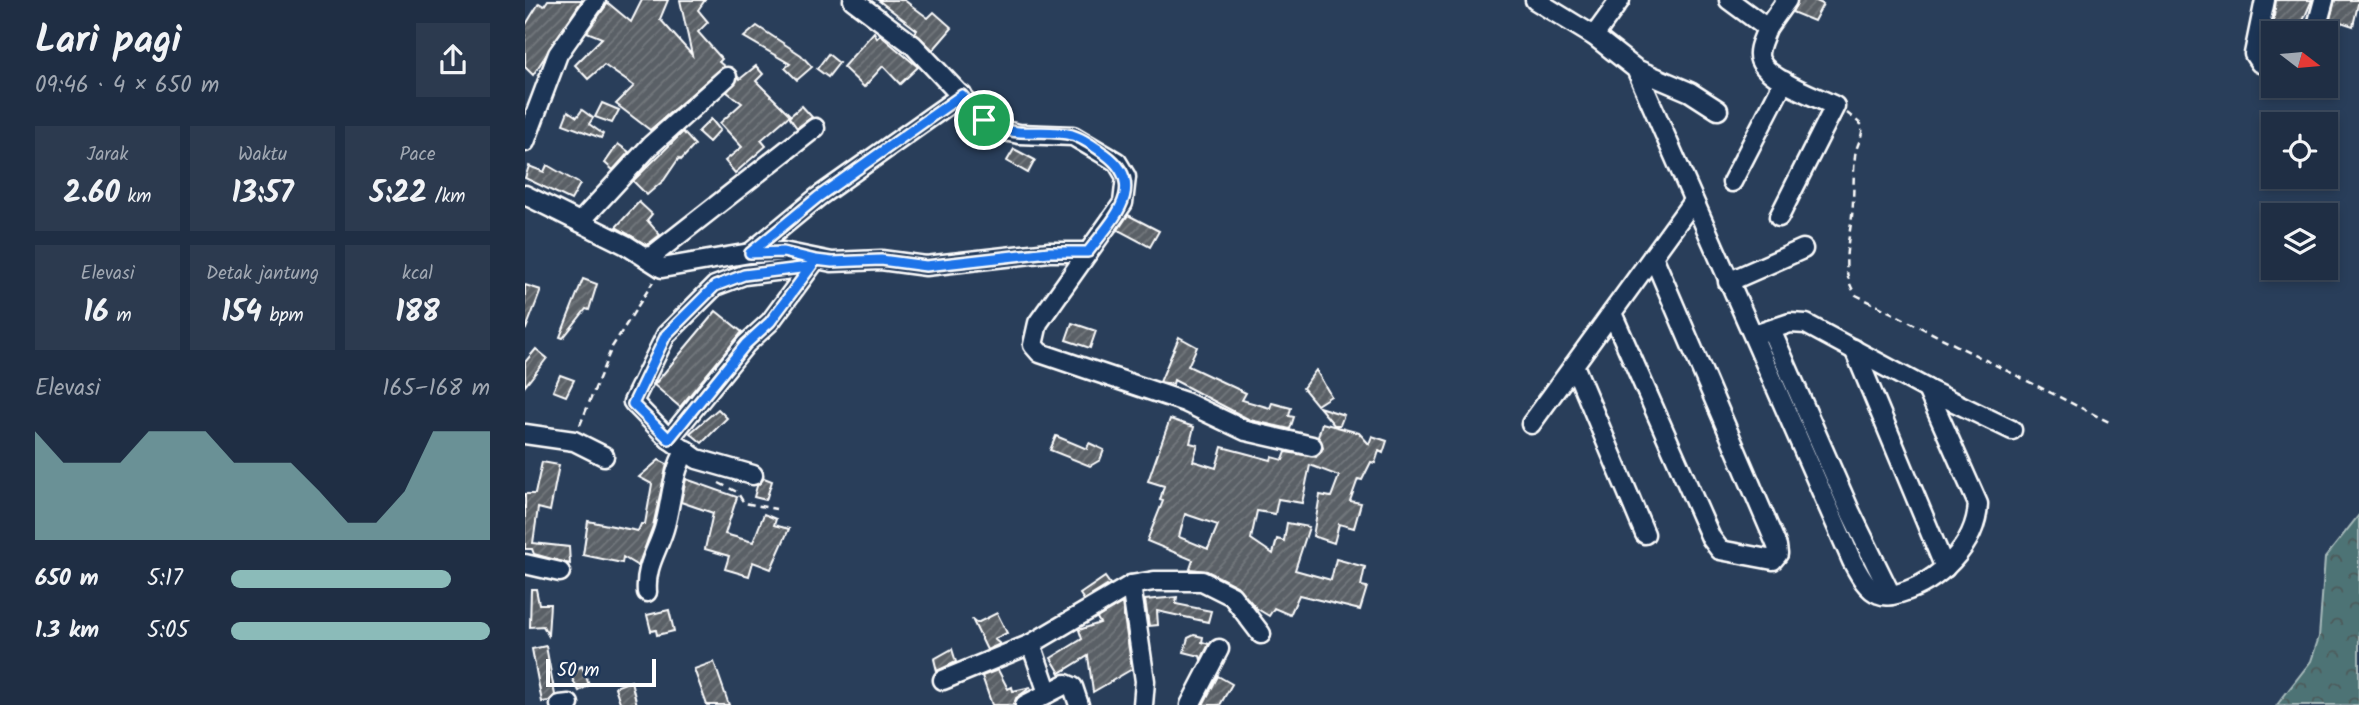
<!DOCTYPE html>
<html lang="id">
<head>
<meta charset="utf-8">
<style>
  :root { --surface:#1f2e44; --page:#2c3a4f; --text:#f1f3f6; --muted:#a1a8b2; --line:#3c4a5d; --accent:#8bbbb9 }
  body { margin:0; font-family:Kalam,sans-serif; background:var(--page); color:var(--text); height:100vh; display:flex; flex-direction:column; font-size:26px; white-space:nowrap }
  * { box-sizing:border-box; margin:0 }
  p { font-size:23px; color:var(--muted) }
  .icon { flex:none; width:38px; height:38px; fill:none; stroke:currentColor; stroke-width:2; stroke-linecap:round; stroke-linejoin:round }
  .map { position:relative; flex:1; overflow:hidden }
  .panel { display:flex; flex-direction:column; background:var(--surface); width:525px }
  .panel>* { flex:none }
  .needle { width:46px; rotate:106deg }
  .fabs { position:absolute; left:1736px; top:21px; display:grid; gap:14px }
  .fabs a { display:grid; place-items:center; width:77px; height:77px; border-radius:0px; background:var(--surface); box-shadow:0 4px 10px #0003,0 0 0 2px var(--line); font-size:35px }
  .scale { position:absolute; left:21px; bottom:18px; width:110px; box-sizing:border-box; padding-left:7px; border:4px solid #fff; border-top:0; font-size:19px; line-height:24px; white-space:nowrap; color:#fff; -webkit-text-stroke:5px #1d3557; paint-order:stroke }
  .pin { position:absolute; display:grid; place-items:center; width:60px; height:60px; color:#fff; margin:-30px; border:4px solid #fff; border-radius:50%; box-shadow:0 2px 7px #0007 }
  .round { display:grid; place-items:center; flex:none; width:74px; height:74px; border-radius:0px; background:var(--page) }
  .headline { display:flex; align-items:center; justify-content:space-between; height:119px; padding:0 35px }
  h1 { font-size:38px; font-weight:800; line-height:52px }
  .metrics { display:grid; grid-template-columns:repeat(3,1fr); gap:10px; height:119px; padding:7px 35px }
  .metrics div { display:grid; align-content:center; border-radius:0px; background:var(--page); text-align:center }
  .metrics b { font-size:30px; font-weight:800 }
  .metrics small { font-size:19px; font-weight:400 }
  .metrics p { font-size:19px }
  .chart { height:196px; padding:14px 35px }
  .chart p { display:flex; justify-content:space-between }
  .chart svg { width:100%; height:126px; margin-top:7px; fill:var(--accent); opacity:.7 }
  ul { padding:0 35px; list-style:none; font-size:23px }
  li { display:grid; grid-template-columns:112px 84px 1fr; align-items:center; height:52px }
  li i { height:18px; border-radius:9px; background:var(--accent) }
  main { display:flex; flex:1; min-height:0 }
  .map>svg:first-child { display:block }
  .forest { fill:url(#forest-crowns); stroke:#a6b9ba; stroke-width:2 }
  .building { fill:url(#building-hatch); stroke:#fff; stroke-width:2; fill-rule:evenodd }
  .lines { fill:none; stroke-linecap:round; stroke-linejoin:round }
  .minor-casing { stroke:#fff; stroke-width:23 }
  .path { stroke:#fff; stroke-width:2.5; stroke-dasharray:7 5; stroke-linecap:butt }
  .minor { stroke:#1d3557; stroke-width:18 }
  .route-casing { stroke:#fff; stroke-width:14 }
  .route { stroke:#1a73e8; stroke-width:9 }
</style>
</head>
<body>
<main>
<section class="panel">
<div class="headline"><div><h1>Lari pagi</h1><p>09:46 · 4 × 650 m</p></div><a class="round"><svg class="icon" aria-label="share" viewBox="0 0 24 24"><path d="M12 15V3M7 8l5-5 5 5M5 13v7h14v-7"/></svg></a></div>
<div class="metrics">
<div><p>Jarak</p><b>2.60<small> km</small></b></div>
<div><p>Waktu</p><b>13:57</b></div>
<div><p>Pace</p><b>5:22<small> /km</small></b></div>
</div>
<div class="metrics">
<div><p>Elevasi</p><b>16<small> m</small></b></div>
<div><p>Detak jantung</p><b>154<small> bpm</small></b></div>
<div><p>kcal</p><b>188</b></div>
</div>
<div class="chart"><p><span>Elevasi</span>165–168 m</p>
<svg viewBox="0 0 160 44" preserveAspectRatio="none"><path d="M0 44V6L10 17L20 17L30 17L40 6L50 6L60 6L70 17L80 17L90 17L100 27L110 38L120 38L130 27L140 6L150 6L160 6V44z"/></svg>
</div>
<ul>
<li><b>650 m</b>5:17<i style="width:85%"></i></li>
<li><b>1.3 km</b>5:05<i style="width:100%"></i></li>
</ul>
</section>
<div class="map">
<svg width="1834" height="705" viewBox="0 0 1834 705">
  <defs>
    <pattern id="forest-crowns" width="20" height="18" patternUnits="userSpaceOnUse" patternTransform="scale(1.75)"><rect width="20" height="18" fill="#4e7375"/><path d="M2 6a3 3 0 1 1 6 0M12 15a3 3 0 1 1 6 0" fill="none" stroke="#4d5a5a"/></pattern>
    <pattern id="building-hatch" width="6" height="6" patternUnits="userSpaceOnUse" patternTransform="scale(1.75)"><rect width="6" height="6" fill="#5a6066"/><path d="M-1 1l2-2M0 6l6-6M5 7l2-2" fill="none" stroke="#73787d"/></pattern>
  </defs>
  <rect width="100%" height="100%" fill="#293e5a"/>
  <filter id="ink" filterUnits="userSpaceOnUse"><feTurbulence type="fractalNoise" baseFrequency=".0143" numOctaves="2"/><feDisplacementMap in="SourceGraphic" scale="14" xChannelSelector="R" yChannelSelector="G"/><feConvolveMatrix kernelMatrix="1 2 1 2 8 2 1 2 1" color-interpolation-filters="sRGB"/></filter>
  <g filter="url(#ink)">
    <path class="forest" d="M1834,515V705H1752L1786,661L1794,637L1800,558Z"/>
    <g class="building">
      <path d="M23,0H57L8,75L0,67V26L14,3L19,6Z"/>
      <path d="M117,0H143L135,19L167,55L155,0H180L173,10L183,22L173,32L197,59L194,62L199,66L125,130L91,104L109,86L79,65L63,79L50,65L77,38L62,32L83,3L106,22Z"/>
      <path d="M353,0H379L403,18L409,12L427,28L408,50L390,33L392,30Z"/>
      <path d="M1273,0H1289L1298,4L1289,21L1267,12Z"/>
      <path d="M1751,0H1787L1773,33H1747Z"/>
      <path d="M1810,0H1834L1828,26L1816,22L1813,34L1802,31Z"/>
      <path d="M232,26L276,55L287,67L272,80L260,68L265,64L219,37Z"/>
      <path d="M349,32L352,38L355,35L393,67L375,84L358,66L339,87L318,67Z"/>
      <path d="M303,54L314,63L303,77L292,69Z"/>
      <path d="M231,66L238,74L231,81L265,115L236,140L241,146L210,173L200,161L217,147L195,123L217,103L202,92L213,77L215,79Z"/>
      <path d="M77,103L94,110L87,123L70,117Z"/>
      <path d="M277,106L287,117L272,128L264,117Z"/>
      <path d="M57,110L68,118L64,124L78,134L76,138L38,124L43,111L52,117Z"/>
      <path d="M186,119L195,130L184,142L173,132Z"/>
      <path d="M158,132L170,145L156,160L154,158L139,180L122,195L108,181Z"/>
      <path d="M93,144L104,152L88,170L80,163Z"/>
      <path d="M489,149L510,160L503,173L482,161Z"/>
      <path d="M22,165L55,184L46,200L0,178L4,166L19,172Z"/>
      <path d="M114,202L127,214L122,220L135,235L122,245L91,227Z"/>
      <path d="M603,215L634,231L625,247L593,230Z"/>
      <path d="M58,279L72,284L64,310L61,309L38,338L35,337Z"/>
      <path d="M0,285L16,290L1,329L0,328Z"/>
      <path d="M191,311L217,332L155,407L129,385Z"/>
      <path d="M547,323L571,331L565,348L541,340Z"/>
      <path d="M654,337L672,347L663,366L721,393L717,400L745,408L747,403L766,408L764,416L769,417L765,429L725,420L649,380L648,384L635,382Z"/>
      <path d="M11,349L22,358L0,386V362Z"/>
      <path d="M791,370L806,396L792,405L778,388Z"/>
      <path d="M35,375L49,380L41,396L28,391Z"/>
      <path d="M794,407L819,415L815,425H809Z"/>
      <path d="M193,409L202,418L177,443L165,433Z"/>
      <path d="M645,419L669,427L665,443L673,445L668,461L691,468L697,447L746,460L747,457L758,460L761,452L791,457L798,448L793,437L797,423L834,433L844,444L847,436L862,441L858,453L854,451L850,463L846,462L837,480L833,479L825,501L836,503L829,528L814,524L809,543L788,536L795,495L806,497L814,476L785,465L777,503L753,499L750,514L732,511L726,539L748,554L752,539L759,541L762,523L784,527L770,570L806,580L811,559L840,567L836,586L842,587L835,610L774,595L765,615L749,608L744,616L731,608L712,586L682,571L665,569L668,560L622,541L638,501L635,500L639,486L623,481ZM660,514L693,525L683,549L654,537Z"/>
      <path d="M531,436L562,449L564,443L579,450L575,460L565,466L525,450Z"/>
      <path d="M134,460L142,464L128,526L113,566L98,557L97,563L58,555L63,521L113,531L116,524H120L127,484L114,477Z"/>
      <path d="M17,462L34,465L25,511L13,508L8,543L44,547L45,564L9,554L7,549H0V494H10Z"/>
      <path d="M239,478L247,481L241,500L229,497L232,486Z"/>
      <path d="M161,479L212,497L200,534L228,542L239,514L251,519L249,525L264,529L246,569L228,562L224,576L200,569L204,556L180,549L188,513L156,502Z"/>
      <path d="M580,577L585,584L559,600L555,594Z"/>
      <path d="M6,589H11L14,604H25L23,635L18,626L5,627Z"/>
      <path d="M652,597L651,604L686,611L683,622L632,611L633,625L624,626L620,600Z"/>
      <path d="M597,603L607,669L568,692L563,656L535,673L526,658L557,639L554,630L575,623L572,618Z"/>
      <path d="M144,610L149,631L132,635L131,630L126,631L122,615Z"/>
      <path d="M472,613L482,633L469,639L475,644L462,650L447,619L452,623Z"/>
      <path d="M669,635L678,637L677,642L684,644L676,660L675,656L659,652L663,638Z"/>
      <path d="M21,646L30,695L24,701L17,702L7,649Z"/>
      <path d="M427,649L431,662L412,671L409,659Z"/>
      <path d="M189,662L204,705H182L169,669Z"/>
      <path d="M57,666L64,685L54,691L44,673Z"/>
      <path d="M473,670L483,689L487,687L488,691L506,687L491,698L489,705H467L457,676Z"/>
      <path d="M693,676L707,684L695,705H678Z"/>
      <path d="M106,681L112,705H96L90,687Z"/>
    </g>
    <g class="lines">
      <g class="minor-casing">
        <g id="minor">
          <path d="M328,0L388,45L459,120L475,130L494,134L548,136L592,162L601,177L598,203L513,323L508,345L515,353L660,402L721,431L787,446"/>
          <path d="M1010,0L1069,36L1111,69L1327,561C1333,572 1341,589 1354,594C1361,597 1368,595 1375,593C1413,582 1451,546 1453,504L1402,389"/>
          <path d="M1204,0L1242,28C1239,38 1231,50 1235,60C1243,80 1292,97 1310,106L1254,217"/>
          <path d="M1740,0L1729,54L1735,63L1748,67"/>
          <path d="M1242,28L1262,0"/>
          <path d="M1790,33L1799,0"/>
          <path d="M1069,36L1095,0"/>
          <path d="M1111,69L1165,92L1193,110"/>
          <path d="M0,142L33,54L71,0"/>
          <path d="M1207,182L1259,81"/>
          <path d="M0,195L101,245L137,268L225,253L258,252L307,262L356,260L401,266L524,252H563"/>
          <path d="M55,222L126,145L202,77"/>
          <path d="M225,253L293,197L437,95"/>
          <path d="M123,259L290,128"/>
          <path d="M1203,282L1278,249"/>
          <path d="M1087,313L1186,538L1195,550L1248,560L1253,554L1252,546L1128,256"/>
          <path d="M1246,330L1326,513L1366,595"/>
          <path d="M1235,333L1265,323L1281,324L1402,389L1487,430"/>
          <path d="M1329,349L1420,568"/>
          <path d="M1049,365L1120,534"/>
          <path d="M1006,424L1168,201"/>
          <path d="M0,434L49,441L79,456"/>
          <path d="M144,439L221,344L245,322L290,261"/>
          <path d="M228,475L172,459L144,439L108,402L141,335L190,286L219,275L284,267"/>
          <path d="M0,564L35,572"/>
          <path d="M606,585L620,681L618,705"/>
          <path d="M122,592C120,566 132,552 139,529C147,502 146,475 161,450"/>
          <path d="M506,644L523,693"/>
          <path d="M418,680L506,644L606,585L629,581H677L707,596L736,634"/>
          <path d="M35,705L44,704"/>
          <path d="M500,705L541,684L548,687L554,705"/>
          <path d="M665,705L694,649"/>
        </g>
      </g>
      <g class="path">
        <path d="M1322,113L1337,125C1339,136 1331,145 1330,156C1328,176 1329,196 1327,216C1324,243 1314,271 1331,295L1584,422"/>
        <path d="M55,425L87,347L128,282"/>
        <path d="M194,483L212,492L219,503L251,509"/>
      </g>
      <use href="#minor" class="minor"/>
    </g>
  </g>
  <g class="lines" filter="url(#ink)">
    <g class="route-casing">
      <path id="route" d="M459,120L437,95L293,197L225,253L258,252L291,260L284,267L219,275L190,286L141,335L108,404L144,439L221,344L245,322L291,260L307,262L356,260L401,266L524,252H563C588,219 624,186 580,154C570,147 558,138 547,135C513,127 492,141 459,120"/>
    </g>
    <use href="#route" class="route"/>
  </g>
</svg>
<div class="fabs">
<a><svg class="needle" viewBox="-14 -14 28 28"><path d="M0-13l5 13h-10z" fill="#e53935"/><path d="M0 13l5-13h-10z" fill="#a1a8b2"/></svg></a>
<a><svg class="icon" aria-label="locate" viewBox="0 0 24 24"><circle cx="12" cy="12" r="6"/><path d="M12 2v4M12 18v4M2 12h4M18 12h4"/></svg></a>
<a><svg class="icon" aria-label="layers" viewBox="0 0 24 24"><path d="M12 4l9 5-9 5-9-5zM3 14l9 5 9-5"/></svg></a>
</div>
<div class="scale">50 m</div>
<div class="pin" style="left:459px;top:120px;background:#1e9e55"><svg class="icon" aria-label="arrive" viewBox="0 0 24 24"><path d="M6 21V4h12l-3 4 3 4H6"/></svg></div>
</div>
</main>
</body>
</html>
